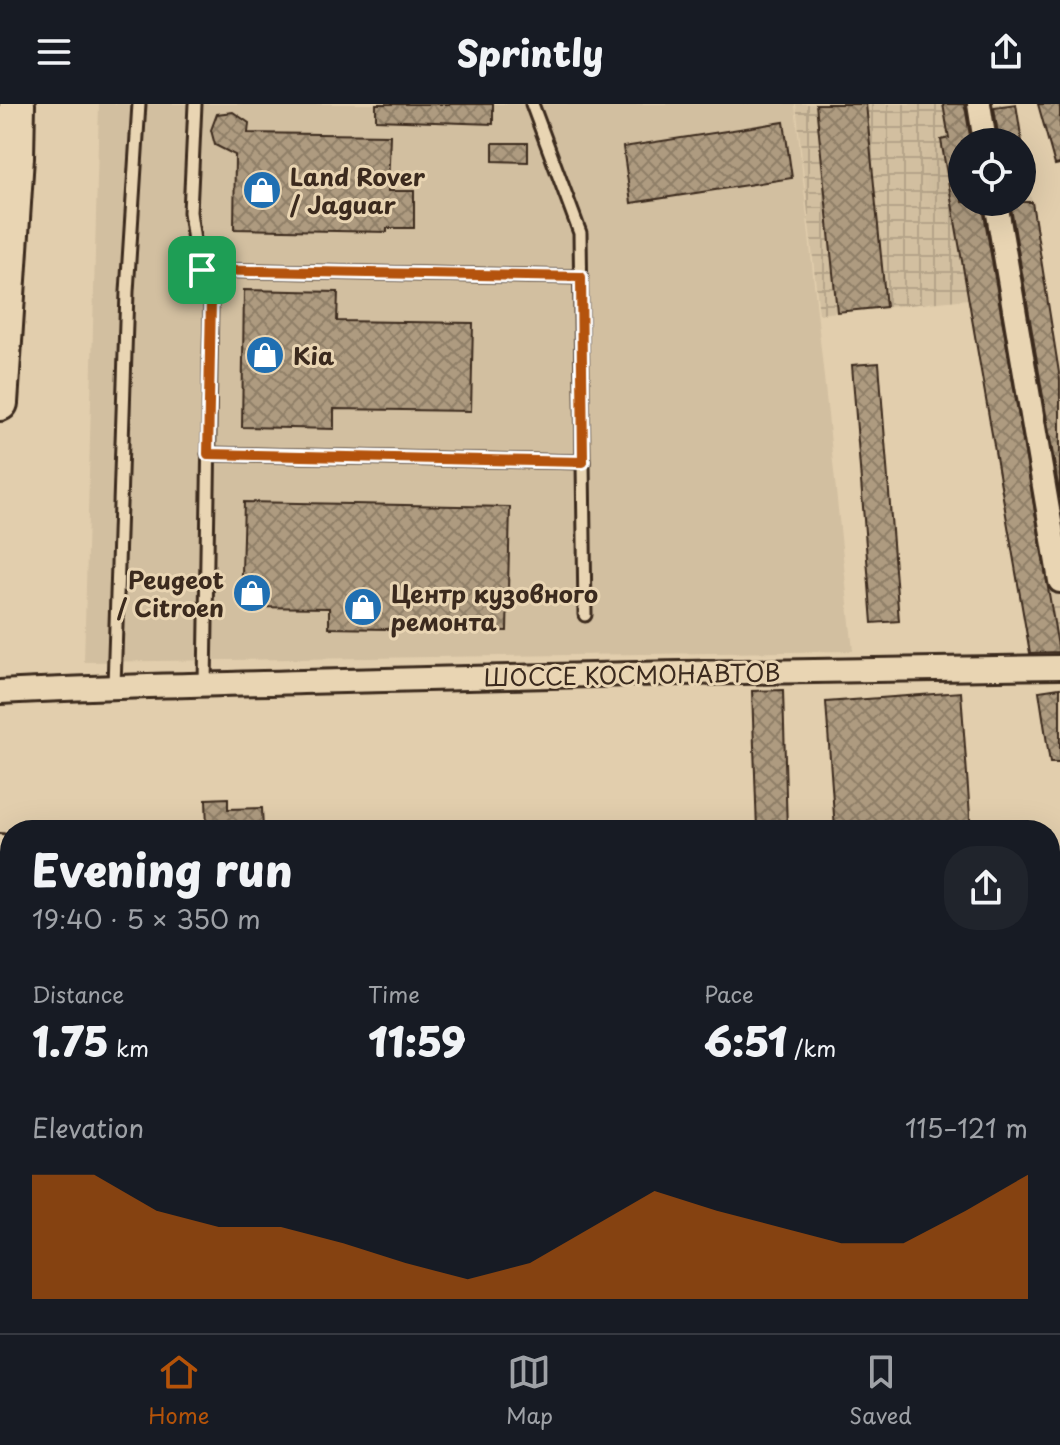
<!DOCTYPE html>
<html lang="en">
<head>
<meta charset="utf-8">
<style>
  :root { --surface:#171b24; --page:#20242c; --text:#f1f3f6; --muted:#9ea1a6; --line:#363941; --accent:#b45309 }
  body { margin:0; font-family:"Playpen Sans",sans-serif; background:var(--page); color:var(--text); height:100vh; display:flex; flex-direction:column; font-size:30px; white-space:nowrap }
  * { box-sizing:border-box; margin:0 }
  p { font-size:26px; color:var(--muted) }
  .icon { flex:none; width:44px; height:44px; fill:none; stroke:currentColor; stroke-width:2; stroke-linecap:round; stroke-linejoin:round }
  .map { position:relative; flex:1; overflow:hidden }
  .sheet { position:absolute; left:0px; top:716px; width:1060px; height:514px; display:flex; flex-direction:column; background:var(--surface); border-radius:32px 32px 0 0; box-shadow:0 8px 32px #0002 }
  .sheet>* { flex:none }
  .controls { position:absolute; left:948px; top:24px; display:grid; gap:16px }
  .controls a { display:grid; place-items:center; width:88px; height:88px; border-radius:50%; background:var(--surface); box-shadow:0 8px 32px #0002; font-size:40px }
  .pin { position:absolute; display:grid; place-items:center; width:68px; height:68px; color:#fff; margin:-34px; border-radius:16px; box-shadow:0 4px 12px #0006 }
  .round { display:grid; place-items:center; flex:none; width:84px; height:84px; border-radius:32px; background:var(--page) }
  .summary { display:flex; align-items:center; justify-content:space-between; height:136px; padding:0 32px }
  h1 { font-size:44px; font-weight:800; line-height:60px }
  .figures { display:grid; grid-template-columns:repeat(3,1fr); gap:12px; height:136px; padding:8px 32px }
  .figures div { display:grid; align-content:center }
  .figures b { font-size:40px; font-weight:800 }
  .figures small { font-size:22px; font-weight:400 }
  .figures p { font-size:22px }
  .chart { height:224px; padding:16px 32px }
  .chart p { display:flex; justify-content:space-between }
  .chart svg { width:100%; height:144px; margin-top:8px; fill:var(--accent); opacity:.7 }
  header { display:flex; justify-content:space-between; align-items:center; height:104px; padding:0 32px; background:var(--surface); font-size:36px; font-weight:800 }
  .tabs { display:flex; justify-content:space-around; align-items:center; height:112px; border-top:2px solid var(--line); background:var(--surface); font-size:22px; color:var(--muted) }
  .tabs a { display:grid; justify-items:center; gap:4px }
  .tabs .selected { color:var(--accent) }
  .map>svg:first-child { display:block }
  .built { fill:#d2bfa0 }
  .industrial { fill:url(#industrial-grid) }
  .building { fill:url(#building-cross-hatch); stroke:#3b2a1e; stroke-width:2 }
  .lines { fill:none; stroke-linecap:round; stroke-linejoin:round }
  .service-casing { stroke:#3b2a1e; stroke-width:17 }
  .minor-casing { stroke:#3b2a1e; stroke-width:28 }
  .primary-casing { stroke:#3b2a1e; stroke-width:40 }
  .service { stroke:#e9d5b3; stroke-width:11 }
  .minor { stroke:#e9d5b3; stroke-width:22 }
  .primary { stroke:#e9d5b3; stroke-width:34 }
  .route-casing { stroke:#fff; stroke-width:16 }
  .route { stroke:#b45309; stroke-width:10 }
  .labels { text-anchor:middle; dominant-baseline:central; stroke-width:6; stroke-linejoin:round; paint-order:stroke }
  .poi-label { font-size:24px; font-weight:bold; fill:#3b2a1e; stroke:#e9d5b3; text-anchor:start }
  .street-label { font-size:24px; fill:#3b2a1e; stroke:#e9d5b3 }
</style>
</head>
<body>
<header><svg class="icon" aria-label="menu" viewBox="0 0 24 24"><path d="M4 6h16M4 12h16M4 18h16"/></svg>Sprintly<svg class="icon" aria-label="share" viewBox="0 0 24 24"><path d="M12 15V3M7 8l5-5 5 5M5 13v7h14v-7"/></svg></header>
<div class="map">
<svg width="1060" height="1229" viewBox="0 0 1060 1229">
  <defs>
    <pattern id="industrial-grid" width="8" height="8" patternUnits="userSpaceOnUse" patternTransform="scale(2)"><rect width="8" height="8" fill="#d2bfa0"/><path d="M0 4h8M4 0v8" fill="none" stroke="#b5a489"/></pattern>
    <pattern id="building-cross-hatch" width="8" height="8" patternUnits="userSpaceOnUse" patternTransform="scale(2)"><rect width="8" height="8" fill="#ae9b80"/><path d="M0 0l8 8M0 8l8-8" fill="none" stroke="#8f7f68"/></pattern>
  </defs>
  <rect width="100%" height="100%" fill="#e2cead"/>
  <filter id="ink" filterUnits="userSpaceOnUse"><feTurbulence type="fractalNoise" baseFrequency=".0125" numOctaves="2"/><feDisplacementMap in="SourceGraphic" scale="16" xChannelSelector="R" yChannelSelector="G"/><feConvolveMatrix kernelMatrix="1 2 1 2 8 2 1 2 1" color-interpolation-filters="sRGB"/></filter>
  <g filter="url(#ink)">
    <path class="built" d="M99,0H795L853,547L84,558Z"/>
    <path class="industrial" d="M796,0H1016L1022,38H962V98H1022V39L1060,275V548L1030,553L968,195L819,210Z"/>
    <g class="building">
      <path d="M376,0H493V20L376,16Z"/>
      <path d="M816,0H866L886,203L837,208Z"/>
      <path d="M943,0H964L966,8L971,38H962V98H982L1059,548L1030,549L941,36L949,34Z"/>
      <path d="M1016,0L1022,38H999L994,3Z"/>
      <path d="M1038,0H1060V60L1055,61Z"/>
      <path d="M233,8L249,19L248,29L390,31L388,87H414V124H387V128L234,125L235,51L215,41L211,26L217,10Z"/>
      <path d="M784,18L792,74L631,99L623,43Z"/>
      <path d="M493,39H528V58L493,57Z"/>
      <path d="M1010,98H1032L1060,275V393Z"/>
      <path d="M244,186L338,188L337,217L473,219L471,307L334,305V325L242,323Z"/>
      <path d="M879,259L899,517L872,519L852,261Z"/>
      <path d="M244,398L510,403L507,527L329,524V504L241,503Z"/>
      <path d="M1060,584V659H1050L1039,587Z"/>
      <path d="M783,586L787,726H757L752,587Z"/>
      <path d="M961,588L971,726H835L826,598Z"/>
      <path d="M228,694V705L262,704L263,726H207L206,695Z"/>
    </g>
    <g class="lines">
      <g class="service-casing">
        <g id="service">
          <path d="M195,0L190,108L195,144L211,196L205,581"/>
          <path d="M532,0L580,129L585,511"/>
          <path d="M202,166L581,173"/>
          <path d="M208,350L583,358"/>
          <path d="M114,582L127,188L139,0"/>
          <path d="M971,1220L974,1229"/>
          <path d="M920,1229L946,1220"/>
        </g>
      </g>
      <g class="minor-casing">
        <g id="minor">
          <path d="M979,0L985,38"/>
          <path d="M996,98L1060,477"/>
          <path d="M0,588C101,582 202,581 303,578C555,571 808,566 1060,563"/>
        </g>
      </g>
      <g class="primary-casing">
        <g id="primary">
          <path d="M0,299L16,53L17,0"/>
          <path d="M0,748L3,880L10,956"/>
          <path d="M43,1220L45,1229"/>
        </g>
      </g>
      <use href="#service" class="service"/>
      <use href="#minor" class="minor"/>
      <use href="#primary" class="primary"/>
    </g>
  </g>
  <g class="lines" filter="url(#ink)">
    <g class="route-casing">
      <path id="route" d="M202,166L581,173L583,358L208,350L211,196Z"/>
    </g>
    <use href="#route" class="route"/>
  </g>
  <defs>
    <g id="shop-disc" transform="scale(2)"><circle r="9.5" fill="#1f6fb2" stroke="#e9d5b3"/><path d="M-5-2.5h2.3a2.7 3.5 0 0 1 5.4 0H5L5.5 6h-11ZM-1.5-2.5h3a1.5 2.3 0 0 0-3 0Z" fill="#fff"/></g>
  </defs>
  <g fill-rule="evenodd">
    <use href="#shop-disc" x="262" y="86"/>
    <use href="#shop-disc" x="265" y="251"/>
    <use href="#shop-disc" x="252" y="489"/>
    <use href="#shop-disc" x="363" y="503"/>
  </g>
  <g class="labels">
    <g class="poi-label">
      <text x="290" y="72">Land Rover<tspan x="290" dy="28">/ Jaguar</tspan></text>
      <text x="293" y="251">Kia</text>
      <text x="224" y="475" text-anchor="end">Peugeot<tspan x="224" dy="28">/ Citroen</tspan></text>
      <text x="391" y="489">Центр кузовного<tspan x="391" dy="28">ремонта</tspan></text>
    </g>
    <g class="street-label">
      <text transform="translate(632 570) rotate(-1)">ШОССЕ КОСМОНАВТОВ</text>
    </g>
  </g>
</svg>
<div class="controls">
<a><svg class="icon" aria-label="locate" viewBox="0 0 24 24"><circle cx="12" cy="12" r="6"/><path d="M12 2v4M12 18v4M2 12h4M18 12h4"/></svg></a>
</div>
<div class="pin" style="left:202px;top:166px;background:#1e9e55"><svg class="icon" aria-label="arrive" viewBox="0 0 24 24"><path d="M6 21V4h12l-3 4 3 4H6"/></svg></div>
<section class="sheet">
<div class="summary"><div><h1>Evening run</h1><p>19:40 · 5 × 350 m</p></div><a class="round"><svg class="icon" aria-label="share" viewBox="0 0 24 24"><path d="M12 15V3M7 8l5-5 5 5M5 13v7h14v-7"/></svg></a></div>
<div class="figures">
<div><p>Distance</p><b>1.75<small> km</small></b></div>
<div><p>Time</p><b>11:59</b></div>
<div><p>Pace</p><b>6:51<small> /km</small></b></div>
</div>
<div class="chart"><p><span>Elevation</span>115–121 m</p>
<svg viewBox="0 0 160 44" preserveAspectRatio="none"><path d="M0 44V6L10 6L20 17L30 22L40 22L50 27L60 33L70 38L80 33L90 22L100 11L110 17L120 22L130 27L140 27L150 17L160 6V44z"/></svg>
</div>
</section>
</div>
<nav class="tabs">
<a class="selected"><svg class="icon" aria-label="home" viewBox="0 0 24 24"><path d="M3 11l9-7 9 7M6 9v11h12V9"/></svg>Home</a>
<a><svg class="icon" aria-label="map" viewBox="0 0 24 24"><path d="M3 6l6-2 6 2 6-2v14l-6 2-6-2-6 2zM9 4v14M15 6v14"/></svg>Map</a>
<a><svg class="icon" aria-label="saved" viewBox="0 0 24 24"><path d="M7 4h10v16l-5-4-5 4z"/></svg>Saved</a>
</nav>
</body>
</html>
